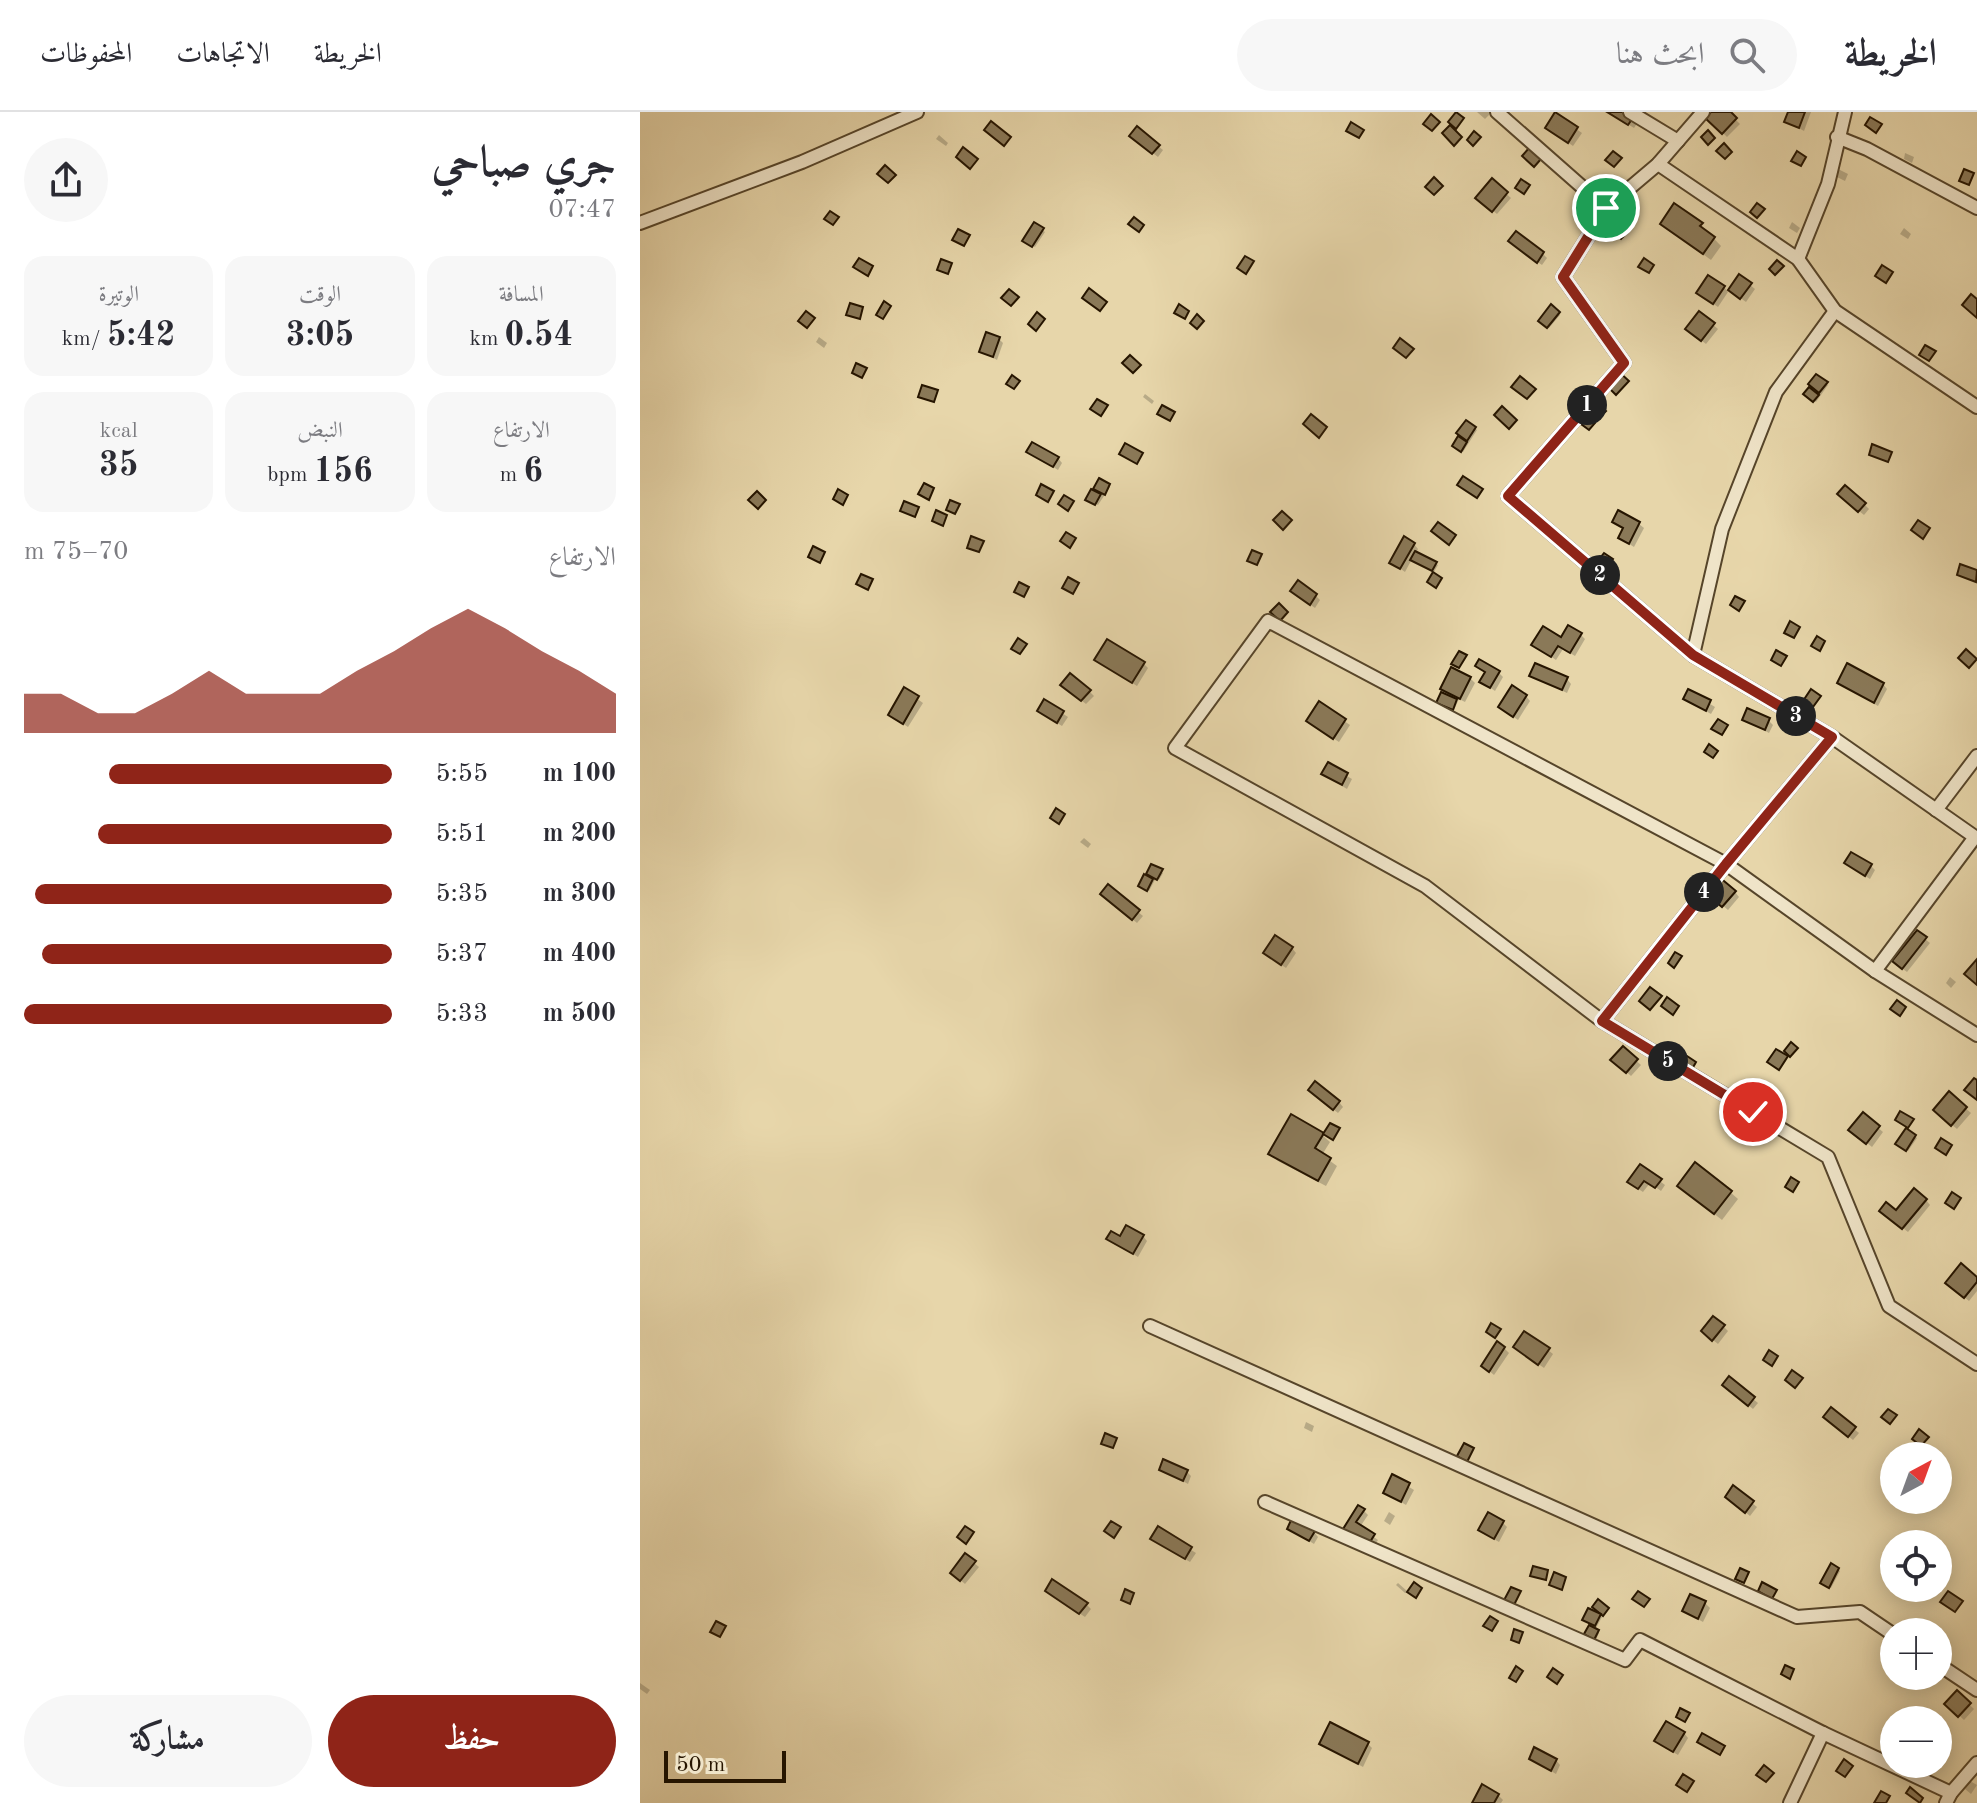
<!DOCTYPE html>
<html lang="ar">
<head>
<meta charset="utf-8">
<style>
  :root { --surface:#fff; --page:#f7f7f7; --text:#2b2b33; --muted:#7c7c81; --line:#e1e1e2; --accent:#8f2418 }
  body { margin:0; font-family:"Old Standard TT",Amiri,serif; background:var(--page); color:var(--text); direction:rtl; height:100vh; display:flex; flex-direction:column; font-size:30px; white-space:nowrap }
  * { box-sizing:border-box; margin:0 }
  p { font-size:26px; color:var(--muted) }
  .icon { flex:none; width:44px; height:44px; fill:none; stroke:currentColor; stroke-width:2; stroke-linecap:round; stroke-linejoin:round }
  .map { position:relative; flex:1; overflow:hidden; direction:ltr }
  .details { display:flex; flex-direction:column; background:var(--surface); width:640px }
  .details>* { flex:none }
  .needle { width:52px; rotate:41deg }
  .controls { position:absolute; left:1240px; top:1330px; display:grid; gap:16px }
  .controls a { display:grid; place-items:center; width:72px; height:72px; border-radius:50%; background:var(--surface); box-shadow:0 4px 20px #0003; font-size:40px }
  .scale { position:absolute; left:24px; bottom:20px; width:122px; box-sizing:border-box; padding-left:8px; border:4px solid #261500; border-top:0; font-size:22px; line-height:28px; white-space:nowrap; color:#261500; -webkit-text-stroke:6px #efe4c8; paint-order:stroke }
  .pin { position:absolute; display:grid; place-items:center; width:68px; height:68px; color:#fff; margin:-34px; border:4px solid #fff; border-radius:50%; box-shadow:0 2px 8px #0007 }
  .km { position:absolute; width:40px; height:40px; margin:-20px; border-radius:50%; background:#222; color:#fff; font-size:22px; line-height:40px; text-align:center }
  .round { display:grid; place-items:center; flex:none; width:84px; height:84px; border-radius:42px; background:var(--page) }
  .head { display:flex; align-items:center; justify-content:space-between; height:136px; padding:0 24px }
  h1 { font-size:44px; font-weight:600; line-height:60px }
  .metrics { display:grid; grid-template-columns:repeat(3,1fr); gap:12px; height:136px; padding:8px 24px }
  .metrics div { display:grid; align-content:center; border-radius:20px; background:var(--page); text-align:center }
  .metrics b { font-size:34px; font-weight:600 }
  .metrics small { font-size:22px; font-weight:400 }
  .metrics p { font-size:22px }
  .chart { height:224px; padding:16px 24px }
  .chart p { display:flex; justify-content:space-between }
  .chart svg { width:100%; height:144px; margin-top:8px; fill:var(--accent); opacity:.7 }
  .button { display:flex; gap:16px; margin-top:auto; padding:16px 24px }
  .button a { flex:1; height:92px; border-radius:48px; background:var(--accent); color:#fff; font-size:32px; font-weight:600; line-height:92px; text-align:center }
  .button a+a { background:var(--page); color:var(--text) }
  ul { padding:0 24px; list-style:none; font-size:26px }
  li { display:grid; grid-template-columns:128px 96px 1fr; align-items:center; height:60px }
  li i { height:20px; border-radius:10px; background:var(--accent) }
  header { display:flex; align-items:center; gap:48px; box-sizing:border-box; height:112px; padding:0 40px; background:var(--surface); border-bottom:2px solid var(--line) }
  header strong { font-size:38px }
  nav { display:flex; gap:44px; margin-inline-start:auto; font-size:28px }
  .search { width:560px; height:72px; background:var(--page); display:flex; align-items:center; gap:20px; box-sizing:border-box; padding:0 28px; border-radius:44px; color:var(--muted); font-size:30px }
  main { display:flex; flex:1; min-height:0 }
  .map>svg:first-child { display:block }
  .shadow { fill:#0003 }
  .building { fill:#8a7958; stroke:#261500; stroke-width:2 }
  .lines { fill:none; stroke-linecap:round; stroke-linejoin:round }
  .minor-casing { stroke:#56452a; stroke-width:16 }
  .minor { stroke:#efe4c8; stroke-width:12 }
  .route-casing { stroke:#fff; stroke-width:16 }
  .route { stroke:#8f2418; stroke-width:10 }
</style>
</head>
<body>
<header>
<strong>الخريطة</strong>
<div class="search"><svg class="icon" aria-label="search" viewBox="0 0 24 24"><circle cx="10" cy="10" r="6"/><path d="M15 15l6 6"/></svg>ابحث هنا</div>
<nav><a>الخريطة</a><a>الاتجاهات</a><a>المحفوظات</a></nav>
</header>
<main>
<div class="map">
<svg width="1337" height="1691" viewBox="0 0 1337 1691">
  <rect width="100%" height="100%" fill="#e7d6aa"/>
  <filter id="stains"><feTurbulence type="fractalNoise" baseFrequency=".0025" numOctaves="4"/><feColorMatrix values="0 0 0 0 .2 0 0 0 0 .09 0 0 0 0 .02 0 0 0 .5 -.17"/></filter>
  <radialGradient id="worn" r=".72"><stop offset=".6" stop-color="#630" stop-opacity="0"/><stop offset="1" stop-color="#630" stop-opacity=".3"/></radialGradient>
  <g class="shadow">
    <path d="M837,0H850L851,1L845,7Z"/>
    <path d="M968,0L998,10L994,16Z"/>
    <path d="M1074,0H1088L1100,12L1087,25L1068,6Z"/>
    <path d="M1150,0H1171L1164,19L1146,9Z"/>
    <path d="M916,3L942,21L933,34L907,16Z"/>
    <path d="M299,23L308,31L306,34L296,27Z"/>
    <path d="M496,28L518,34L523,38L518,45Z"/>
    <path d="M1265,41L1274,45L1272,51L1264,47Z"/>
    <path d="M1198,57L1208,62L1205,69L1195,64Z"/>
    <path d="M852,69L871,86L857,102L842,90Z"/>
    <path d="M1152,110L1160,116L1157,121L1149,116Z"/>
    <path d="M1022,112L1061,113L1081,134L1071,148Z"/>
    <path d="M395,113L405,120L395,135L385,128Z"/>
    <path d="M1264,116L1271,122L1268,127L1260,122Z"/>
    <path d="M875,134L903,142L907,146L902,153Z"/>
    <path d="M1110,173L1115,177L1106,190L1095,182Z"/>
    <path d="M1084,175L1088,180L1078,195L1063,185Z"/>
    <path d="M911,195L920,203L909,216L900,209Z"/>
    <path d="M1059,201L1078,217L1066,232L1052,221Z"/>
    <path d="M179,225L187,231L184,236L176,230Z"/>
    <path d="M359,227L363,231L357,248L341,239Z"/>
    <path d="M1177,265L1188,273L1176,290L1166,282Z"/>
    <path d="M505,282L514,289L512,292L503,285Z"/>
    <path d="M826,310L837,318L823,340L814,334L819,326L829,329L819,321Z"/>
    <path d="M388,339L418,346L422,351L418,358Z"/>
    <path d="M459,369L470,375L458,393L448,387Z"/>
    <path d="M1204,387L1224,392L1229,397L1224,403Z"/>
    <path d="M999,412L1004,416L994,435L980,426Z"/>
    <path d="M774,432L778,437L776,441L798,453L794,460L772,447L765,460L751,450Z"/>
    <path d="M657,483L676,484L680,488L675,496Z"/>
    <path d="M940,522L945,527L935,544L923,537L916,548L894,533Z"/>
    <path d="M503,551L508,556L497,574L462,552Z"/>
    <path d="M859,561L863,565L855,579L842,570Z"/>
    <path d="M891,563L927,567L931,572L927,581Z"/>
    <path d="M830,566L835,571L825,590L819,587L814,598L800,592L812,587L802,577Z"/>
    <path d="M1199,571L1243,572L1247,577L1238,594Z"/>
    <path d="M427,577L449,579L454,584L446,592Z"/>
    <path d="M265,578L283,591L268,615L250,603Z"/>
    <path d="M1049,579L1075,595L1071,602L1045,587Z"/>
    <path d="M886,584L890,589L878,608L865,599Z"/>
    <path d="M405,590L428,605L422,614L404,603Z"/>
    <path d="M679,592L710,613L699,630L673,613Z"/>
    <path d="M1104,607L1128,608L1133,613L1129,621Z"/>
    <path d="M688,653L712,667L707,677L683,662Z"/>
    <path d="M444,726L451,732L448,736L440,730Z"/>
    <path d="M512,754L523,761L519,768L516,766L509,779L502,775Z"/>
    <path d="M1231,754L1235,758L1230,767L1211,755Z"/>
    <path d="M1067,780H1095L1099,785L1088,798Z"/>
    <path d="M467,786L498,800L503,804L497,811Z"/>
    <path d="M1285,827L1290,831L1267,860L1259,854Z"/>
    <path d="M652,836L656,841L646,856L630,845Z"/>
    <path d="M1310,865L1316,870L1311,876L1306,871Z"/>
    <path d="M983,937L1001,953L991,964L973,948Z"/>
    <path d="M1309,982L1331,1001L1317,1017L1300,1003Z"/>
    <path d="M675,983L699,990L703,995L698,1001Z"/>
    <path d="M1223,1003L1243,1020L1232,1035L1211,1018Z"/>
    <path d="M1266,1019L1277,1026L1268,1039L1260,1033Z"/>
    <path d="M682,1023L690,1030L682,1043L697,1054L686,1074L638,1049L630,1042Z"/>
    <path d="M1001,1055L1025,1073L1021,1079L1010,1071L1003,1080L994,1074Z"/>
    <path d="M1039,1074L1090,1080L1098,1087L1082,1108Z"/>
    <path d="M1286,1088L1290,1093L1268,1120L1246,1103Z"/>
    <path d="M503,1124L507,1129L498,1145L469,1127Z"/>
    <path d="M1337,1167V1179L1329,1189L1312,1175Z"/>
    <path d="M1083,1214L1088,1219L1078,1232L1068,1224Z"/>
    <path d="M864,1236L869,1241L854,1263L848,1258Z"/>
    <path d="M908,1238L913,1242L904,1256L880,1239Z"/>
    <path d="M1089,1277L1113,1287L1118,1291L1113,1297Z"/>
    <path d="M1190,1309L1214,1317L1219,1321L1213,1328Z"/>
    <path d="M666,1310L674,1314L672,1320L664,1316Z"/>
    <path d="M521,1357L547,1360L551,1364L548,1372Z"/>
    <path d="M753,1365L774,1378L766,1393L746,1381Z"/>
    <path d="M1092,1389L1112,1391L1117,1395L1110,1404Z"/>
    <path d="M724,1399L728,1403L720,1415L738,1428L733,1436L705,1417Z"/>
    <path d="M749,1400L755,1404L750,1413L744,1409Z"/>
    <path d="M863,1411L867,1415L859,1430L845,1422Z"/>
    <path d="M649,1416L674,1420L678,1425L674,1432Z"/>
    <path d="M518,1417L556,1441L550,1450L518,1431Z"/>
    <path d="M1298,1442L1307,1450L1303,1456L1298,1452Z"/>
    <path d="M334,1451L339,1455L325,1472L317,1465Z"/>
    <path d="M1198,1457L1200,1459L1191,1476L1184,1473Z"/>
    <path d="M758,1471L767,1479L765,1481L756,1473Z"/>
    <path d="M412,1483L446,1492L451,1497L445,1505Z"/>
    <path d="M1065,1491L1070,1496L1063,1510L1044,1499Z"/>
    <path d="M960,1504L962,1505L955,1518L959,1521L956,1528L946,1522Z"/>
    <path d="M0,1571L10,1578L7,1582L0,1577Z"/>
    <path d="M1317,1581L1334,1597L1324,1608L1307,1592Z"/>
    <path d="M1044,1621L1048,1626L1038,1643L1021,1633Z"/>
    <path d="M681,1632H728L732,1636L723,1655Z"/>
    <path d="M891,1647L916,1648L920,1653L916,1662Z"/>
    <path d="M1273,1652H1289L1285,1659Z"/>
    <path d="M1330,1669L1337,1673L1331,1682L1325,1677Z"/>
    <path d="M843,1675L858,1683L863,1688L861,1691H835Z"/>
  </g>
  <g class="building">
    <path d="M816,0L824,6L816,17L808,10Z"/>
    <path d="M915,0L938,15L928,31L905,16Z"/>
    <path d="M967,0H988L994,4L988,13Z"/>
    <path d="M1071,0H1091L1097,6L1082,22L1065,6Z"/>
    <path d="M1148,0H1165L1159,16L1144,10Z"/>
    <path d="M791,2L800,10L792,19L783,12Z"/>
    <path d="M1230,5L1242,12L1236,21L1225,13Z"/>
    <path d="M351,9L371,25L364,34L344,18Z"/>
    <path d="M711,10L724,18L719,26L706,19Z"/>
    <path d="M810,13L822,25L814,34L802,21Z"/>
    <path d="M497,14L520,33L512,42L489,24Z"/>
    <path d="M1068,18L1075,26L1068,33L1061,25Z"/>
    <path d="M834,19L841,25L833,34L827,28Z"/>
    <path d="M1084,31L1092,40L1085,47L1076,39Z"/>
    <path d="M323,35L338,47L330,57L316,45Z"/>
    <path d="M889,36L901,47L894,55L882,44Z"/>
    <path d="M973,39L982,46L974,55L965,48Z"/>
    <path d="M1157,39L1166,45L1161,54L1151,49Z"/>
    <path d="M245,53L256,63L248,71L237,62Z"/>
    <path d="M1324,57L1334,61L1329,73L1319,69Z"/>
    <path d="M794,65L803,74L794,83L785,75Z"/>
    <path d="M852,66L868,80L852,100L835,86Z"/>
    <path d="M881,67L890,73L884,82L875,76Z"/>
    <path d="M1034,91L1063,111L1060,114L1075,125L1063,142L1020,112Z"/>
    <path d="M1117,91L1125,97L1117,106L1110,100Z"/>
    <path d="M190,99L199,105L193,113L184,107Z"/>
    <path d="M971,102L989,119L981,127L963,111Z"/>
    <path d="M494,105L504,113L499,120L488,112Z"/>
    <path d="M394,110L404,116L392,135L382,129Z"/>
    <path d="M318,117L330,123L324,134L312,128Z"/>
    <path d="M876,119L904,140L897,151L868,129Z"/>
    <path d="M605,144L614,149L606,162L597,156Z"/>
    <path d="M219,146L233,154L228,164L213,155Z"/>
    <path d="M1004,146L1014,153L1009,161L998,155Z"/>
    <path d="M301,147L312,151L308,162L297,158Z"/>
    <path d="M1137,148L1144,154L1135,163L1129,157Z"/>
    <path d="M1242,153L1253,160L1246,171L1235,164Z"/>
    <path d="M1099,162L1112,171L1100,187L1088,178Z"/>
    <path d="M1068,163L1085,174L1073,192L1056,181Z"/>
    <path d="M449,176L467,190L460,199L442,186Z"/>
    <path d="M369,177L379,185L371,194L361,186Z"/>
    <path d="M1331,182L1337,187V206L1322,193Z"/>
    <path d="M244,189L251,194L243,207L236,203Z"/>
    <path d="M210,191L223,195L220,207L206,203Z"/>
    <path d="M539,192L549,199L545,207L534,201Z"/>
    <path d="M911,192L920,200L907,216L898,209Z"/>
    <path d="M166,199L175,206L167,216L158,209Z"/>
    <path d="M1059,199L1075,211L1061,229L1045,217Z"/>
    <path d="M397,200L405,207L396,219L388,212Z"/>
    <path d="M557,202L564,209L557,217L550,211Z"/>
    <path d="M346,220L360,225L353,245L339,240Z"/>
    <path d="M760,226L774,237L766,246L753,236Z"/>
    <path d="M1285,233L1296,239L1289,249L1279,243Z"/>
    <path d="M490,243L501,253L493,261L482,251Z"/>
    <path d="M216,251L227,256L222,266L212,261Z"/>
    <path d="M978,259L989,269L976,283L965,272Z"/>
    <path d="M1176,262L1188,270L1179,281L1168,272Z"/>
    <path d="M372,263L380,269L374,277L366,272Z"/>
    <path d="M880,264L896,277L887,287L871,275Z"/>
    <path d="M282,273L298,278L294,290L278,285Z"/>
    <path d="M1169,275L1179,283L1173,290L1163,282Z"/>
    <path d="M457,287L468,293L461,304L450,297Z"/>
    <path d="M954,289L966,299L955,310L944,299Z"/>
    <path d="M522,293L535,300L530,309L517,302Z"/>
    <path d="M862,294L877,308L869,317L854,303Z"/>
    <path d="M671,302L687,315L679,326L663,312Z"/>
    <path d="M943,302L955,311L949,318L937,309Z"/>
    <path d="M826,308L836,315L827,329L816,321Z"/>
    <path d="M818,324L827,330L821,340L812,334Z"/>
    <path d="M392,330L419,345L413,355L386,340Z"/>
    <path d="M485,331L503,341L497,352L479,342Z"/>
    <path d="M1232,332L1252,340L1248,350L1229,343Z"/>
    <path d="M823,364L843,377L837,386L817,373Z"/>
    <path d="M459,366L470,372L465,383L453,377Z"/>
    <path d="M284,371L294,376L289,388L278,382Z"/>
    <path d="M401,372L414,379L408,390L396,383Z"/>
    <path d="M1205,373L1226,391L1218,400L1197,382Z"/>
    <path d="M198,377L208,383L203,393L193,387Z"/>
    <path d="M451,377L461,382L455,393L445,388Z"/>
    <path d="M117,379L126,388L118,397L108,388Z"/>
    <path d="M424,383L434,389L428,399L418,392Z"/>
    <path d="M310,388L320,392L315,402L306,398Z"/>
    <path d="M264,389L279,395L275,405L260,399Z"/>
    <path d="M296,398L307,403L303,414L292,409Z"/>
    <path d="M978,398L1000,410L989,432L978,426L983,416L972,410Z"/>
    <path d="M642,399L652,408L643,418L633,408Z"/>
    <path d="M1278,408L1290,416L1283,427L1271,418Z"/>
    <path d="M798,410L816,423L809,433L791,419Z"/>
    <path d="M426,420L436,426L430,436L420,429Z"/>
    <path d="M331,424L344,429L339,440L327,436Z"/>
    <path d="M764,424L775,431L760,457L749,451Z"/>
    <path d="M173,434L185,440L180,451L168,445Z"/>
    <path d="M612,438L622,442L617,453L607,449Z"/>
    <path d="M775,439L797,450L792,459L770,448Z"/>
    <path d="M964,441L973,447L967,456L957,450Z"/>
    <path d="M1320,452L1337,458L1336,470L1317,463Z"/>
    <path d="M793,460L802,466L796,476L787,470Z"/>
    <path d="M221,462L233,467L228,478L216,472Z"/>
    <path d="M428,465L439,471L433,482L422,476Z"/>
    <path d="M658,468L677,482L670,493L650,479Z"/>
    <path d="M379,470L389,475L384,485L374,480Z"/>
    <path d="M1095,484L1105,489L1099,499L1090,493Z"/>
    <path d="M639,491L648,500L640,509L630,500Z"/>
    <path d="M1150,509L1160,515L1154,526L1144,521Z"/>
    <path d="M928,513L942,521L930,541L918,534L911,545L891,533L903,514L921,525Z"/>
    <path d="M1177,524L1185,529L1180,539L1171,534Z"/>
    <path d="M378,526L387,532L380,542L371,537Z"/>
    <path d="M467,527L505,550L492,571L454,548Z"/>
    <path d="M1326,537L1337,547L1329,556L1318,546Z"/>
    <path d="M1136,538L1147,544L1141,554L1131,548Z"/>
    <path d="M819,539L827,543L819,556L811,552Z"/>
    <path d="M839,547L860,559L850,576L839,570L845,560L835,554Z"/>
    <path d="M895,551L928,565L922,578L889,564Z"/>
    <path d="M1207,551L1244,571L1234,591L1197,571Z"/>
    <path d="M811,555L831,565L820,587L800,577Z"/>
    <path d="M430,561L451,578L441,589L420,573Z"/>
    <path d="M872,573L887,583L873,605L858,595Z"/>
    <path d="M264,575L279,584L263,612L248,603Z"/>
    <path d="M1048,577L1071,588L1066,599L1043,587Z"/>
    <path d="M1171,577L1181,584L1170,599L1161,592Z"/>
    <path d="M801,580L817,587L813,598L796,591Z"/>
    <path d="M404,587L424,599L417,611L397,599Z"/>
    <path d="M679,589L706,607L693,627L666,609Z"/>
    <path d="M1107,596L1130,606L1125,618L1102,608Z"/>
    <path d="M1078,607L1088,613L1082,623L1071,617Z"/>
    <path d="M1069,632L1078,639L1073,646L1064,640Z"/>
    <path d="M688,650L708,661L702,673L681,662Z"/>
    <path d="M416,696L425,702L419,712L410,706Z"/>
    <path d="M1211,740L1232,752L1225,764L1204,751Z"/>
    <path d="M511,752L523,757L517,768L506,762Z"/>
    <path d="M504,762L513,767L507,779L498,774Z"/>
    <path d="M1078,764L1096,779L1082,795L1064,780Z"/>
    <path d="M468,772L500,798L492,808L460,782Z"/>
    <path d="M1277,818L1287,825L1262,857L1252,849Z"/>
    <path d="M635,823L653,835L641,853L623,841Z"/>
    <path d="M1035,840L1042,844L1034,856L1028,851Z"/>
    <path d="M1337,847V873L1324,862Z"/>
    <path d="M1010,875L1022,884L1010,898L999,889Z"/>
    <path d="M1027,885L1039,894L1033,903L1021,894Z"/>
    <path d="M1257,888L1266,895L1260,904L1250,897Z"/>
    <path d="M1151,930L1158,936L1150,945L1144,939Z"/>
    <path d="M983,934L998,947L986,961L970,948Z"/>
    <path d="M1136,937L1148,944L1139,958L1127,950Z"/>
    <path d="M1041,940L1056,950L1051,959L1036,949Z"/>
    <path d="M1334,966L1337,968V988L1324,978Z"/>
    <path d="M675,969L700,989L693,998L668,978Z"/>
    <path d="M1309,979L1327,995L1311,1014L1293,998Z"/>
    <path d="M1260,999L1274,1007L1268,1016L1255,1008Z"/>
    <path d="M1223,1000L1240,1014L1226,1032L1208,1018Z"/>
    <path d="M651,1002L684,1021L675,1036L691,1046L678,1069L628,1042Z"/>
    <path d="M690,1011L700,1016L693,1028L683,1022Z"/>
    <path d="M1266,1016L1276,1023L1266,1039L1255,1032Z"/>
    <path d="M1301,1026L1312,1033L1306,1043L1295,1036Z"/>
    <path d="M1055,1050L1092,1079L1074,1102L1037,1074Z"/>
    <path d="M1000,1052L1022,1067L1015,1076L1004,1069L998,1077L987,1070Z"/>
    <path d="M1151,1065L1159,1070L1153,1080L1145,1075Z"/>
    <path d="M1274,1076L1287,1087L1262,1117L1239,1099L1246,1090L1256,1098Z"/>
    <path d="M1312,1080L1321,1086L1314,1097L1305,1091Z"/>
    <path d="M486,1113L504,1123L493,1142L466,1127L471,1119L480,1124Z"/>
    <path d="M1321,1151L1337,1165V1170L1324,1186L1305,1171Z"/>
    <path d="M1073,1204L1085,1213L1072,1229L1061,1219Z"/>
    <path d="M851,1211L861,1217L855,1226L846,1220Z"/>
    <path d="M884,1219L910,1236L898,1253L873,1235Z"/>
    <path d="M857,1229L865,1235L849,1260L841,1254Z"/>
    <path d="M1129,1238L1138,1244L1132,1254L1123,1248Z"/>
    <path d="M1152,1258L1163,1266L1155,1276L1145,1268Z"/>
    <path d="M1089,1264L1115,1285L1108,1294L1082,1273Z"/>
    <path d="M1191,1295L1216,1315L1208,1325L1183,1305Z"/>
    <path d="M1248,1297L1257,1303L1250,1312L1241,1305Z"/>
    <path d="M1279,1317L1289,1325L1281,1334L1272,1327Z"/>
    <path d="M465,1321L477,1326L473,1336L461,1332Z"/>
    <path d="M824,1331L834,1336L827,1350L817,1344Z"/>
    <path d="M523,1347L548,1358L543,1369L519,1358Z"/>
    <path d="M752,1362L770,1371L761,1390L743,1381Z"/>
    <path d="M1093,1373L1114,1389L1105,1401L1085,1385Z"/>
    <path d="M718,1393L725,1397L716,1410L735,1422L728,1433L703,1417Z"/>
    <path d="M848,1400L864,1409L854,1427L838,1418Z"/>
    <path d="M652,1406L675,1419L669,1429L647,1417Z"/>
    <path d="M471,1409L481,1415L474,1426L464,1419Z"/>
    <path d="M325,1414L334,1420L326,1432L317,1425Z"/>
    <path d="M518,1414L552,1435L545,1447L510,1427Z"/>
    <path d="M325,1441L336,1449L320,1469L310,1461Z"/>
    <path d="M1191,1451L1199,1456L1189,1476L1180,1471Z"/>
    <path d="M893,1454L908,1458L906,1468L890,1464Z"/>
    <path d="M1100,1456L1109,1460L1104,1471L1095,1467Z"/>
    <path d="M914,1460L926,1465L922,1478L909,1473Z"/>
    <path d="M412,1467L448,1491L439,1502L405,1479Z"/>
    <path d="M774,1470L782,1476L776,1486L767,1480Z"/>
    <path d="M1122,1470L1137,1478L1132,1487L1118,1479Z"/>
    <path d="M871,1475L881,1479L873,1495L863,1490Z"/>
    <path d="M485,1477L494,1481L490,1492L481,1488Z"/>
    <path d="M998,1479L1010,1487L1004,1495L992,1487Z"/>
    <path d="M1308,1479L1323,1489L1315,1500L1300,1490Z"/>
    <path d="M1050,1482L1066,1489L1058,1507L1042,1499Z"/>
    <path d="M958,1487L969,1496L963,1504L952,1495Z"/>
    <path d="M948,1496L961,1502L955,1514L942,1508Z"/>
    <path d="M850,1504L858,1509L852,1519L843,1514Z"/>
    <path d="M76,1509L86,1514L80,1525L70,1520Z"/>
    <path d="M949,1513L959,1518L954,1528L944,1522Z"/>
    <path d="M874,1517L883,1520L879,1531L871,1528Z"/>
    <path d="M1145,1553L1154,1557L1150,1567L1141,1562Z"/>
    <path d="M876,1554L883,1559L876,1570L869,1566Z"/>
    <path d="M913,1556L923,1563L917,1572L907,1565Z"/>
    <path d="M1317,1578L1331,1591L1318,1605L1304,1592Z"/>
    <path d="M1040,1596L1050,1601L1045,1610L1036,1605Z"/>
    <path d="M1026,1609L1045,1620L1033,1640L1014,1629Z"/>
    <path d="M690,1610L729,1630L718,1652L679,1632Z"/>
    <path d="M1062,1621L1085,1634L1080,1643L1057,1630Z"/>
    <path d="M894,1635L917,1647L911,1659L889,1647Z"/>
    <path d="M1204,1647L1213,1654L1205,1665L1196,1659Z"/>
    <path d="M1124,1653L1134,1661L1126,1670L1116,1663Z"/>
    <path d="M1043,1662L1054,1669L1047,1680L1036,1673Z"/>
    <path d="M842,1672L859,1682L854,1691H832Z"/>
    <path d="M1270,1675L1283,1686L1280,1691L1266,1681Z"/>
    <path d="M1241,1679L1250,1684L1246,1691H1234Z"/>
  </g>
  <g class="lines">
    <g class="minor-casing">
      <g id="minor">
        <path d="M857,0L966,96"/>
        <path d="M990,0L1038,29"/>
        <path d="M1063,0L1018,52L966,96L923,165L984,251L868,384L1053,543L1192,625L1335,725L1235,859"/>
        <path d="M1197,25L1227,37L1337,96"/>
        <path d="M1018,52L1158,147L1195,199L1337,295"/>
        <path d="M0,111L162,50L277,0"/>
        <path d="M1158,147L1188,72L1205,0"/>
        <path d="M1053,543L1082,417L1136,280L1195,199"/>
        <path d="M1296,698L1337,644"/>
        <path d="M962,909L1086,752L1192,625"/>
        <path d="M1337,923L1235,859L1086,752L628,509L535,636L785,774L962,909L1188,1045L1249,1194L1337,1252"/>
        <path d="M510,1214L1157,1505L1220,1500L1254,1523"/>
        <path d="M625,1390L985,1548L1000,1528L1183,1621L1311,1681"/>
        <path d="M1298,1552L1337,1578"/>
        <path d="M1150,1691L1183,1621"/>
        <path d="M1306,1691L1311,1681L1337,1651"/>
      </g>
    </g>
    <use href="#minor" class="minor"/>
  </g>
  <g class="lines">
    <g class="route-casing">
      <path id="route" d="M966,96L923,165L984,251L868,384L1053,543L1192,625L1086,752L962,909L1113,1000"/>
    </g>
    <use href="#route" class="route"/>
  </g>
  <rect width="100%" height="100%" filter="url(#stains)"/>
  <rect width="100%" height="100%" fill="url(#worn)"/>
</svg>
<div class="controls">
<a><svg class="needle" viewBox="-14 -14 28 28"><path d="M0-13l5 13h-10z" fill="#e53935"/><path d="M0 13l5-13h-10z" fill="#7c7c81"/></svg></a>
<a><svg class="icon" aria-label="locate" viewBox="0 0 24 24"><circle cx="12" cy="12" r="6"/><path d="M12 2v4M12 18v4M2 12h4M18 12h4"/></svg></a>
<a>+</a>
<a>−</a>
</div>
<div class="scale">50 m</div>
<div class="pin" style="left:966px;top:96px;background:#1e9e55"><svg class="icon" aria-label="arrive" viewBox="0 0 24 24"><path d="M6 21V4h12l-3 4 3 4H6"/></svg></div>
<div class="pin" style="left:1113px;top:1000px;background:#d93025"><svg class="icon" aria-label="check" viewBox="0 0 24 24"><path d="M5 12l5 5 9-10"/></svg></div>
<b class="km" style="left:947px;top:293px">1</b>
<b class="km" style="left:960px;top:463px">2</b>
<b class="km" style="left:1156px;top:604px">3</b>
<b class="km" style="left:1064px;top:780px">4</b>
<b class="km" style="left:1028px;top:949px">5</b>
</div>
<section class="details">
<div class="head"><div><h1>جري صباحي</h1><p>07:47</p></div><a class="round"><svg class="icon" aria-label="share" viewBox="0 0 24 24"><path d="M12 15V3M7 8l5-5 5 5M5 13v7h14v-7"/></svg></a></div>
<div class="metrics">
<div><p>المسافة</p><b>0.54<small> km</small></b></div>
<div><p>الوقت</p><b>3:05</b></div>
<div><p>الوتيرة</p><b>5:42<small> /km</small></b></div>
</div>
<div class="metrics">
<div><p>الارتفاع</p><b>6<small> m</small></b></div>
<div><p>النبض</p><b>156<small> bpm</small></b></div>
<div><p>kcal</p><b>35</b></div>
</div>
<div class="chart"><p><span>الارتفاع</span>70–75 m</p>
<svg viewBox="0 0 160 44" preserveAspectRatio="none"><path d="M0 44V32L10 32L20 38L30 38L40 32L50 25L60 32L70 32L80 32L90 25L100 19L110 12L120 6L130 12L140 19L150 25L160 32V44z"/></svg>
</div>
<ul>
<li><b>100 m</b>5:55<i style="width:77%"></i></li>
<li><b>200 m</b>5:51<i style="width:80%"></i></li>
<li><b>300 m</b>5:35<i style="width:97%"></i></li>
<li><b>400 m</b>5:37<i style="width:95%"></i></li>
<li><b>500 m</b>5:33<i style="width:100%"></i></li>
</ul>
<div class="button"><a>حفظ</a><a>مشاركة</a></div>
</section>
</main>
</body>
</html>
